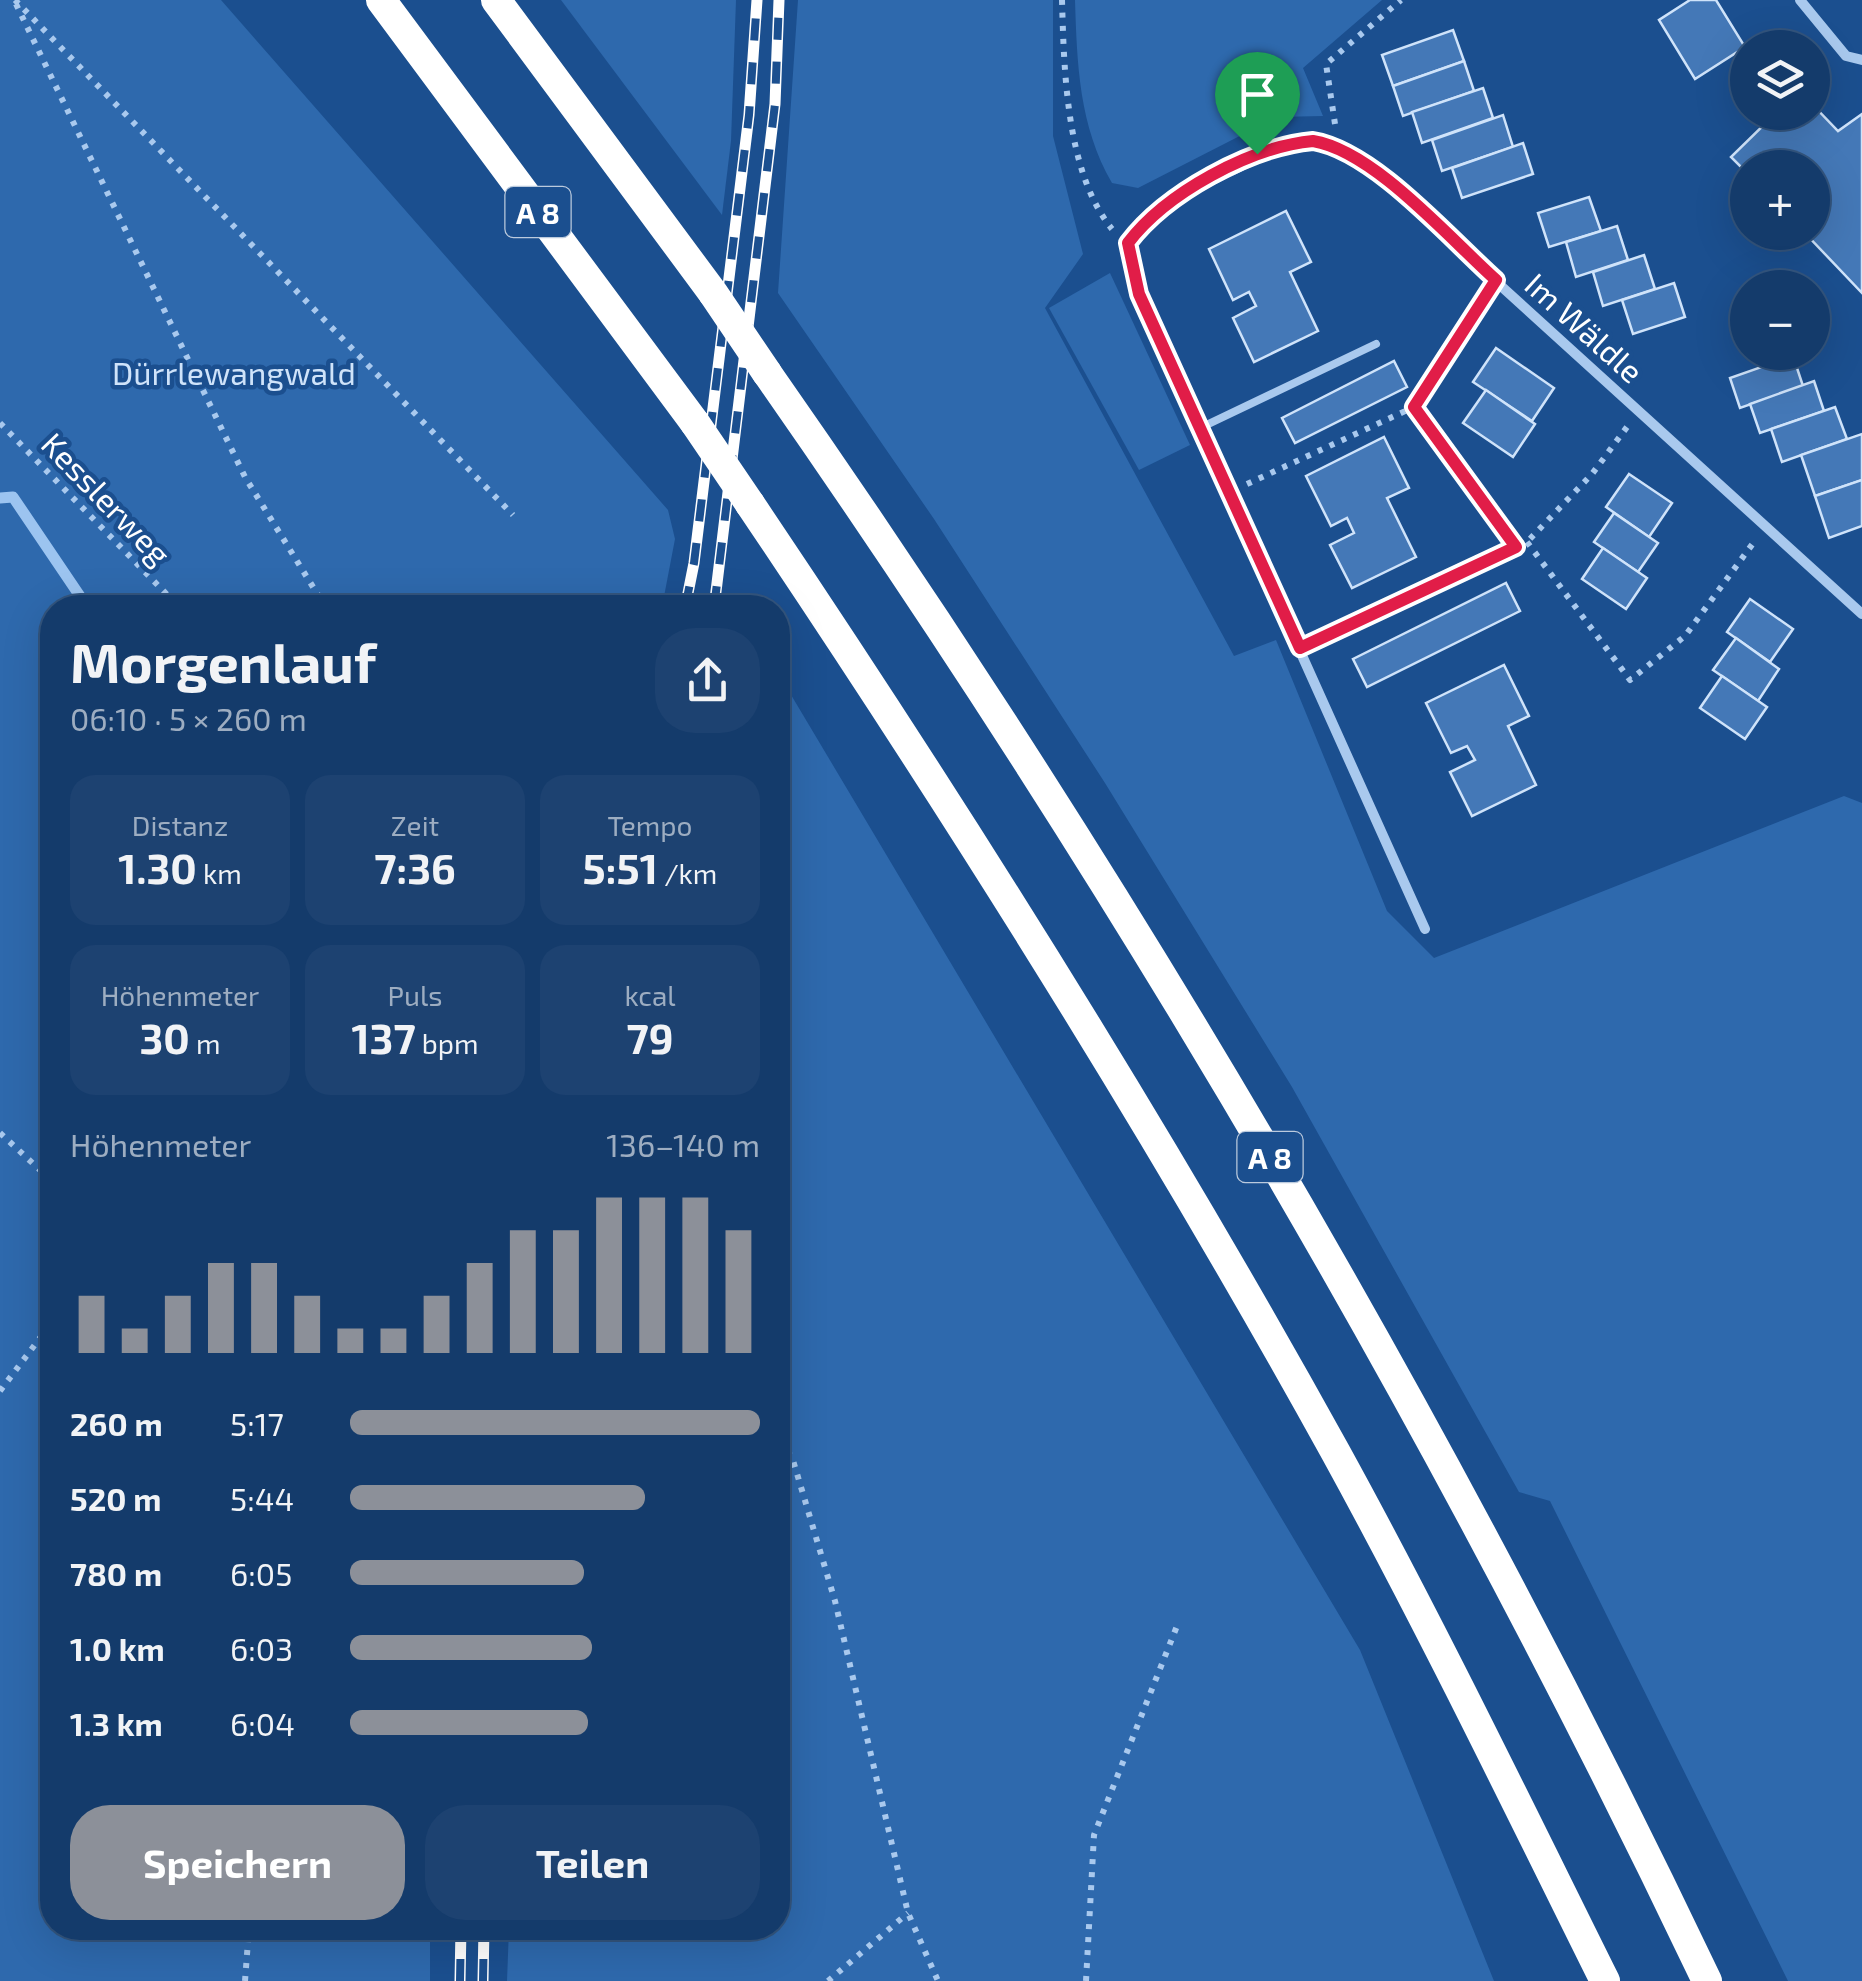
<!DOCTYPE html>
<html lang="de">
<head>
<meta charset="utf-8">
<style>
  :root { --surface:#143b6b; --page:#1d4271; --text:#f1f3f6; --muted:#9dadc1; --line:#33557e; --accent:#8c9099 }
  body { margin:0; font-family:"Exo 2",sans-serif; background:var(--page); color:var(--text); height:100vh; display:flex; flex-direction:column; font-size:38px; white-space:nowrap }
  * { box-sizing:border-box; margin:0 }
  p { font-size:32px; color:var(--muted) }
  .icon { flex:none; width:55px; height:55px; fill:none; stroke:currentColor; stroke-width:2; stroke-linecap:round; stroke-linejoin:round }
  .map { position:relative; flex:1; overflow:hidden }
  .side { position:absolute; left:40px; top:595px; width:750px; height:1345px; display:flex; flex-direction:column; background:var(--surface); border-radius:40px; box-shadow:0 10px 40px #0002,0 0 0 2px var(--line) }
  .side>* { flex:none }
  .buttons { position:absolute; left:1730px; top:30px; display:grid; gap:20px }
  .buttons a { display:grid; place-items:center; width:100px; height:100px; border-radius:50%; background:var(--surface); box-shadow:0 10px 40px #0002,0 0 0 2px var(--line); font-size:50px }
  .pin { position:absolute; display:grid; place-items:center; width:85px; height:85px; color:#fff; margin:-102px -42px; border-radius:50% 50% 50% 0; rotate:-45deg; box-shadow:0 0 10px #0007 }
  .pin .icon { rotate:45deg }
  .round { display:grid; place-items:center; flex:none; width:105px; height:105px; border-radius:40px; background:var(--page) }
  .headline { display:flex; align-items:center; justify-content:space-between; height:170px; padding:0 30px }
  h1 { font-size:55px; font-weight:700; line-height:75px }
  .metrics { display:grid; grid-template-columns:repeat(3,1fr); gap:15px; height:170px; padding:10px 30px }
  .metrics div { display:grid; align-content:center; border-radius:25px; background:var(--page); text-align:center }
  .metrics b { font-size:42px; font-weight:700 }
  .metrics small { font-size:28px; font-weight:400 }
  .metrics p { font-size:28px }
  .chart { height:280px; padding:20px 30px }
  .chart p { display:flex; justify-content:space-between }
  .chart svg { width:100%; height:180px; margin-top:10px; stroke:var(--accent); stroke-width:6 }
  .action { display:flex; gap:20px; margin-top:auto; padding:20px 30px }
  .action a { flex:1; height:115px; border-radius:40px; background:var(--accent); color:#fff; font-size:40px; font-weight:700; line-height:115px; text-align:center }
  .action a+a { background:var(--page); color:var(--text) }
  ul { padding:0 30px; list-style:none; font-size:32px }
  li { display:grid; grid-template-columns:160px 120px 1fr; align-items:center; height:75px }
  li i { height:25px; border-radius:12px; background:var(--accent) }
  .map>svg:first-child { display:block }
  .green { fill:#2e69ad }
  .lines { fill:none; stroke-linecap:round; stroke-linejoin:round }
  .stream { stroke:#9cc4f0; stroke-width:11 }
  .building { fill:#4478b7; stroke:#cfe3fa; stroke-width:2.5 }
  .path { stroke:#a9c9ee; stroke-width:6; stroke-dasharray:5 8; stroke-linecap:butt }
  .service { stroke:#a9c9ee; stroke-width:8 }
  .minor { stroke:#a9c9ee; stroke-width:10 }
  .motorway { stroke:#fff; stroke-width:30 }
  .rail-casing { stroke:#fff; stroke-width:11 }
  .rail { stroke:#1b4f8f; stroke-width:8; stroke-dasharray:22; stroke-linecap:butt }
  .motorway-bridge { stroke:#fff; stroke-width:30 }
  .route-casing { stroke:#fff; stroke-width:20 }
  .route { stroke:#e11d48; stroke-width:12 }
  .labels { text-anchor:middle; dominant-baseline:central; stroke-width:9; stroke-linejoin:round; paint-order:stroke }
  .shield { fill:#1b4f8f; stroke:#bbcadd; stroke-width:2.5 }
  .shield-label { font-size:30px; font-weight:bold; fill:#fff }
  .street-label { font-size:32px; fill:#fff; stroke:#1b4f8f }
  .park-label { font-size:32px; fill:#cfe3fa; stroke:#1b4f8f }
</style>
</head>
<body>
<div class="map">
<svg width="1862" height="1981" viewBox="0 0 1862 1981">
  <rect width="100%" height="100%" fill="#1b4f8f"/>
  <g class="green">
    <path d="M0,0H221L668,510L675,539L662,607L52,608V1928H430V1981H0Z"/>
    <path d="M561,0H736L731,141L722,215Z"/>
    <path d="M798,0H1053V136L1083,254L1045,308L1234,656L1276,640L1387,911L1434,958L1844,796L1862,803V1981H1788L1550,1501L1519,1492L1292,1087L1105,783L934,519L778,293Z"/>
    <path d="M1075,0H1382L1303,68L1323,116L1277,117L1138,188L1112,183C1079,126 1077,64 1075,0Z"/>
    <path d="M1110,273L1190,445L1139,470L1049,308Z"/>
    <path d="M778,673L1360,1650L1494,1981H507L509,1928H778Z"/>
  </g>
  <g class="lines">
    <path class="stream" d="M0,498L13,497L88,608"/>
  </g>
  <g class="building">
    <path d="M1690,0H1716L1745,47L1695,79L1659,20Z"/>
    <path d="M1453,30L1464,61L1393,86L1382,55Z"/>
    <path d="M1464,61L1474,91L1403,116L1393,86Z"/>
    <path d="M1483,88L1493,118L1422,143L1412,112Z"/>
    <path d="M1812,104L1838,131L1862,114V293L1804,232H1812V168H1748V174L1731,157L1777,112H1812Z"/>
    <path d="M1503,115L1513,147L1442,171L1432,140Z"/>
    <path d="M1523,143L1533,174L1462,198L1452,168Z"/>
    <path d="M1589,197L1601,231L1549,247L1538,213Z"/>
    <path d="M1286,211L1311,262L1290,272L1318,331L1254,362L1233,318L1256,306L1249,292L1233,300L1209,249Z"/>
    <path d="M1617,226L1628,260L1576,277L1566,242Z"/>
    <path d="M1644,255L1655,289L1603,306L1593,272Z"/>
    <path d="M1674,283L1685,317L1633,334L1622,300Z"/>
    <path d="M1496,348L1554,388L1532,421L1473,382Z"/>
    <path d="M1793,356L1803,386L1740,408L1730,378Z"/>
    <path d="M1394,361L1407,387L1295,443L1282,418Z"/>
    <path d="M1814,381L1824,411L1760,433L1750,404Z"/>
    <path d="M1486,390L1535,424L1513,457L1463,423Z"/>
    <path d="M1835,407L1847,439L1782,462L1771,429Z"/>
    <path d="M1862,434V480L1815,496L1801,455Z"/>
    <path d="M1384,437L1409,488L1387,498L1416,557L1352,588L1330,545L1354,533L1347,518L1331,526L1306,476Z"/>
    <path d="M1629,474L1672,503L1649,537L1606,507Z"/>
    <path d="M1862,480V526L1829,538L1815,496Z"/>
    <path d="M1614,513L1658,543L1638,572L1594,542Z"/>
    <path d="M1603,548L1647,578L1626,609L1582,579Z"/>
    <path d="M1506,583L1520,611L1367,687L1353,659Z"/>
    <path d="M1750,599L1793,629L1770,662L1727,632Z"/>
    <path d="M1736,638L1779,669L1758,701L1713,670Z"/>
    <path d="M1504,665L1529,716L1508,726L1536,785L1472,816L1450,772L1475,760L1467,746L1451,753L1426,703Z"/>
    <path d="M1722,676L1767,707L1745,739L1700,708Z"/>
  </g>
  <g class="lines">
    <g class="path">
      <path d="M15,0L513,515"/>
      <path d="M1062,0C1064,70 1066,173 1112,229"/>
      <path d="M16,4L245,477L326,608"/>
      <path d="M1335,124L1326,64L1401,0"/>
      <path d="M1485,297L1414,407L1517,547"/>
      <path d="M0,423L180,608"/>
      <path d="M1247,484L1414,407"/>
      <path d="M1527,542L1630,680L1685,636L1754,542"/>
      <path d="M1319,639L1527,542L1592,474L1627,427"/>
      <path d="M0,1133L52,1181"/>
      <path d="M0,1391L52,1322"/>
      <path d="M778,1442L792,1457L835,1601L908,1913L938,1981"/>
      <path d="M245,1981L249,1928"/>
      <path d="M828,1981L908,1913"/>
      <path d="M1086,1981L1094,1835L1177,1626"/>
    </g>
    <path class="service" d="M1200,428L1376,344"/>
    <g class="minor">
      <path d="M1800,0L1846,56L1862,60"/>
      <path d="M1425,929L1139,293L1128,243L1161,205L1287,144L1338,145L1382,178L1862,614"/>
    </g>
    <g class="motorway">
      <path d="M381,0L695,423"/>
      <path d="M496,0L713,293"/>
      <path d="M767,373C1123,882 1440,1420 1707,1981"/>
      <path d="M750,504C958,813 1156,1127 1336,1453C1431,1626 1517,1804 1605,1981"/>
    </g>
    <g class="rail-casing">
      <g id="rail">
        <path d="M685,608L694,563L749,115L757,0"/>
        <path d="M714,608L775,104L779,0"/>
        <path d="M460,1981L461,1928"/>
        <path d="M483,1981L484,1928"/>
      </g>
    </g>
    <use href="#rail" class="rail"/>
    <g class="motorway-bridge">
      <path d="M713,293L767,373"/>
      <path d="M695,423L750,504"/>
    </g>
  </g>
  <g class="lines">
    <g class="route-casing">
      <path id="route" d="M1313,141C1374,151 1449,238 1496,280L1414,407L1516,547L1300,648L1139,294L1128,243C1166,193 1250,147 1313,141Z"/>
    </g>
    <use href="#route" class="route"/>
  </g>
  <g class="labels">
    <g class="shield">
      <rect x="505.5" y="187" width="65" height="50" rx="8"/>
      <rect x="1237.5" y="1132" width="65" height="50" rx="8"/>
    </g>
    <g class="shield-label">
      <text x="538" y="212">A 8</text>
      <text x="1270" y="1157">A 8</text>
    </g>
    <g class="street-label">
      <text transform="translate(1585 327) rotate(42)">Im Wäldle</text>
      <text transform="translate(107 498) rotate(46)">Kesslerweg</text>
    </g>
    <g class="park-label">
      <text x="234" y="372">Dürrlewangwald</text>
    </g>
  </g>
</svg>
<div class="buttons">
<a><svg class="icon" aria-label="layers" viewBox="0 0 24 24"><path d="M12 4l9 5-9 5-9-5zM3 14l9 5 9-5"/></svg></a>
<a>+</a>
<a>−</a>
</div>
<div class="pin" style="left:1257px;top:154px;background:#1e9e55"><svg class="icon" aria-label="arrive" viewBox="0 0 24 24"><path d="M6 21V4h12l-3 4 3 4H6"/></svg></div>
<section class="side">
<div class="headline"><div><h1>Morgenlauf</h1><p>06:10 · 5 × 260 m</p></div><a class="round"><svg class="icon" aria-label="share" viewBox="0 0 24 24"><path d="M12 15V3M7 8l5-5 5 5M5 13v7h14v-7"/></svg></a></div>
<div class="metrics">
<div><p>Distanz</p><b>1.30<small> km</small></b></div>
<div><p>Zeit</p><b>7:36</b></div>
<div><p>Tempo</p><b>5:51<small> /km</small></b></div>
</div>
<div class="metrics">
<div><p>Höhenmeter</p><b>30<small> m</small></b></div>
<div><p>Puls</p><b>137<small> bpm</small></b></div>
<div><p>kcal</p><b>79</b></div>
</div>
<div class="chart"><p><span>Höhenmeter</span>136–140 m</p>
<svg viewBox="0 0 160 44" preserveAspectRatio="none"><path d="M5 44V30M15 44V38M25 44V30M35 44V22M45 44V22M55 44V30M65 44V38M75 44V38M85 44V30M95 44V22M105 44V14M115 44V14M125 44V6M135 44V6M145 44V6M155 44V14"/></svg>
</div>
<ul>
<li><b>260 m</b>5:17<i style="width:100%"></i></li>
<li><b>520 m</b>5:44<i style="width:72%"></i></li>
<li><b>780 m</b>6:05<i style="width:57%"></i></li>
<li><b>1.0 km</b>6:03<i style="width:59%"></i></li>
<li><b>1.3 km</b>6:04<i style="width:58%"></i></li>
</ul>
<div class="action"><a>Speichern</a><a>Teilen</a></div>
</section>
</div>
</body>
</html>
